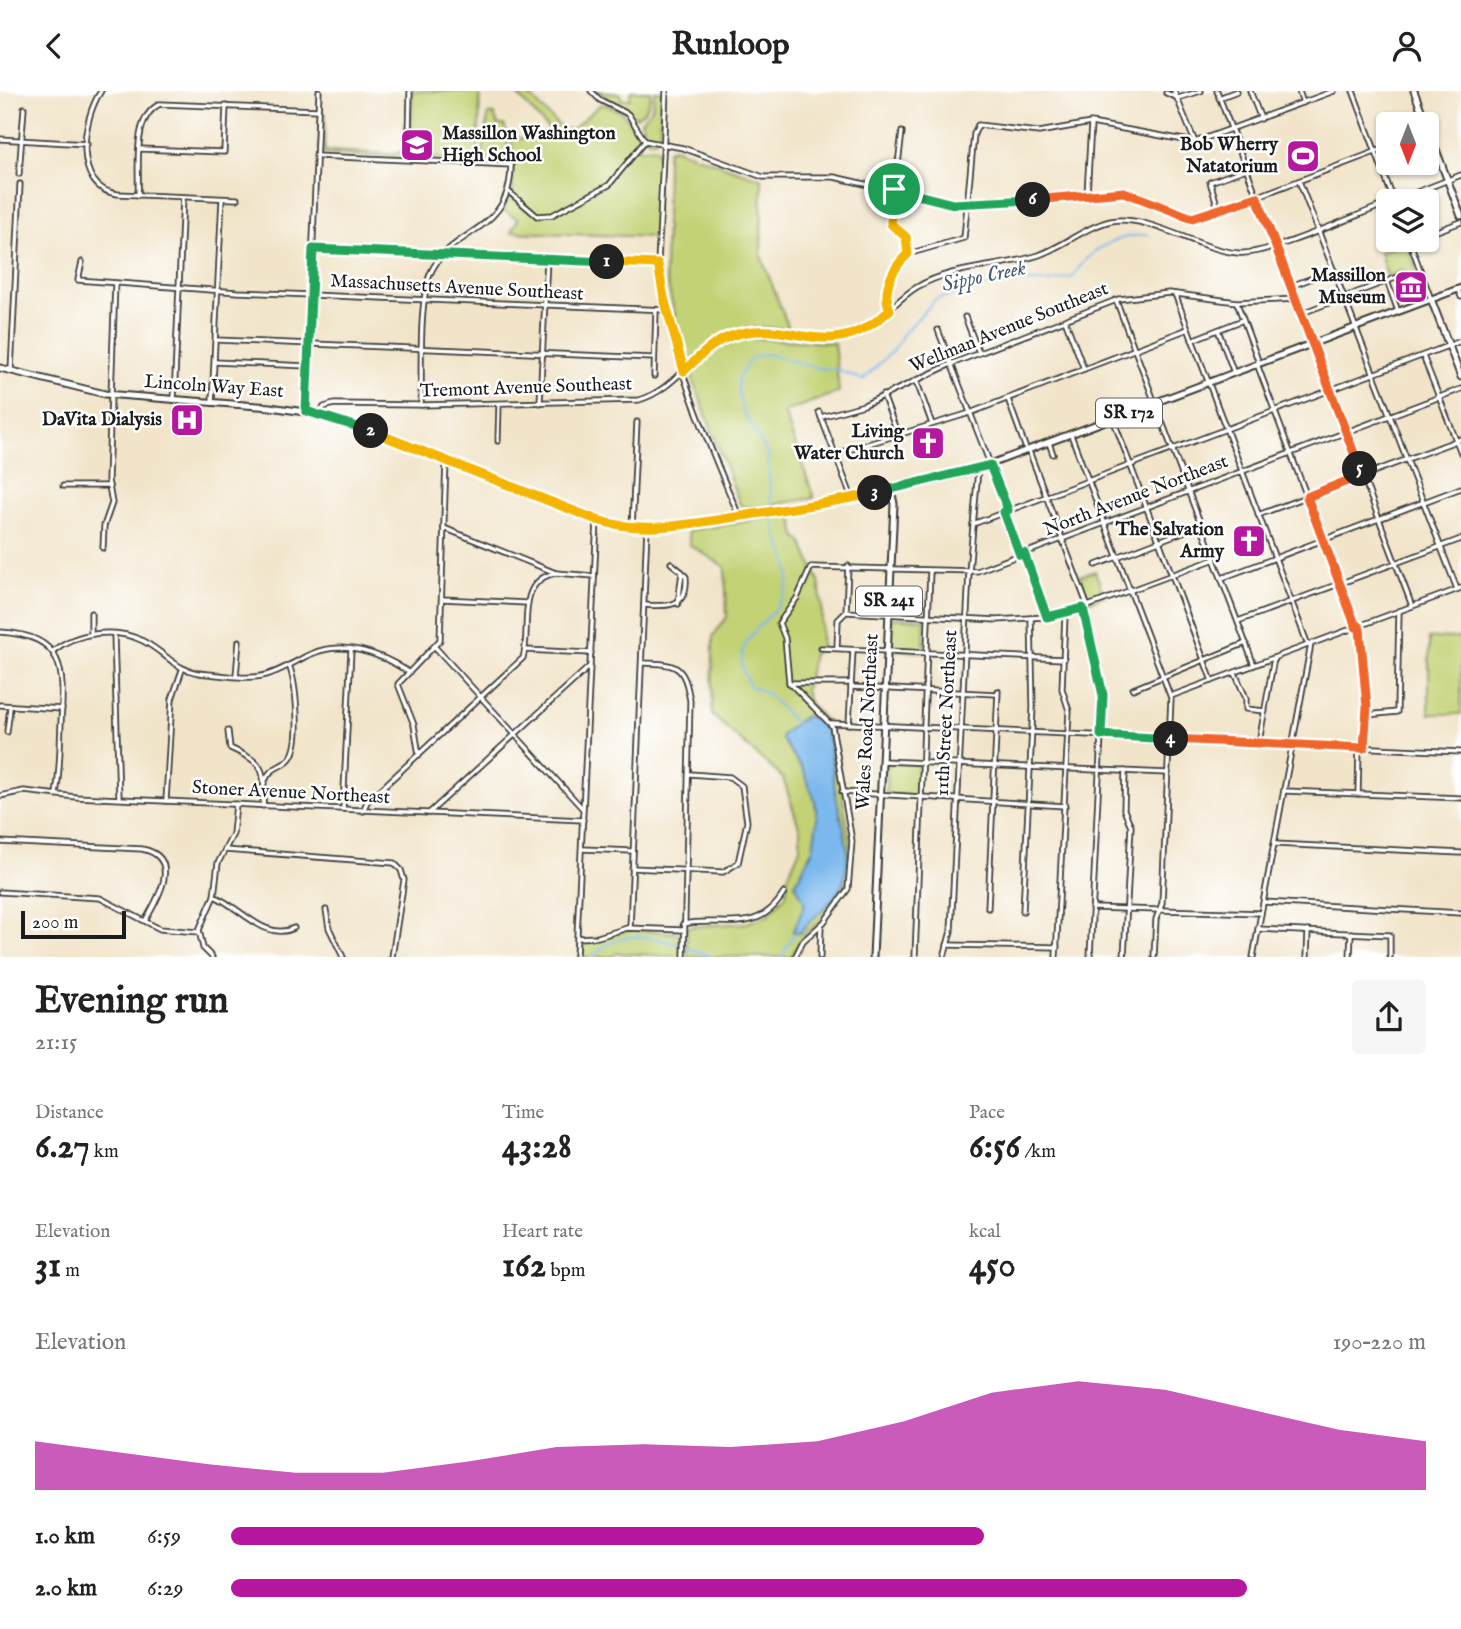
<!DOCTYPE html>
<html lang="en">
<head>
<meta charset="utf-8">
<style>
  :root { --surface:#fff; --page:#f6f6f6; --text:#222; --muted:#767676; --accent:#b5179e }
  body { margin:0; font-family:"IM FELL English",serif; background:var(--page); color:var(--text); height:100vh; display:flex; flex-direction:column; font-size:26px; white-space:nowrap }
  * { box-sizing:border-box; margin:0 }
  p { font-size:23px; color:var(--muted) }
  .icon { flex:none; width:38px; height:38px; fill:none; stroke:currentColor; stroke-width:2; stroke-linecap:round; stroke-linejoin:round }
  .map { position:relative; height:866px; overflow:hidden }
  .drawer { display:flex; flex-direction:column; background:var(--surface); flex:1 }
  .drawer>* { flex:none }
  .needle { width:46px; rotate:180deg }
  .controls { position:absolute; left:1376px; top:21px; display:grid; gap:14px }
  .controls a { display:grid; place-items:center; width:63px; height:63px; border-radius:7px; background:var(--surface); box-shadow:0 2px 5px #0004; font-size:35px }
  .scale { position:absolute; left:21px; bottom:18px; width:105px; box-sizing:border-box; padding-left:7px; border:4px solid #1c1c1c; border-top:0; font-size:19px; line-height:24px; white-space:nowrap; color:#1c1c1c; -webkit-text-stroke:5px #fff; paint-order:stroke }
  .pin { position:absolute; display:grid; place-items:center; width:60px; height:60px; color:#fff; margin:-30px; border:4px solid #fff; border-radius:50%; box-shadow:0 2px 7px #0007 }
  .km { position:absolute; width:35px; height:35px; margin:-18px; border-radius:50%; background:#222; color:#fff; font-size:19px; line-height:35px; text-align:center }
  .round { display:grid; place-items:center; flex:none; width:74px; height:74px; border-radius:7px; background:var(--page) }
  .head { display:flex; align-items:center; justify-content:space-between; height:119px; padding:0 35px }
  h1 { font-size:38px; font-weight:800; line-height:52px }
  .metrics { display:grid; grid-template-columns:repeat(3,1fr); gap:10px; height:119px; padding:7px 35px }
  .metrics div { display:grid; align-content:center }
  .metrics b { font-size:35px; font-weight:800 }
  .metrics small { font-size:19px; font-weight:400 }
  .metrics p { font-size:19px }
  .chart { height:196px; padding:14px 35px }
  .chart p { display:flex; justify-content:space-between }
  .chart svg { width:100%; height:126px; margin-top:7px; fill:var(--accent); opacity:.7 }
  ul { padding:0 35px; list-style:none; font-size:23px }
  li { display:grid; grid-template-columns:112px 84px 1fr; align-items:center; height:52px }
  li i { height:18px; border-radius:9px; background:var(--accent) }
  header { display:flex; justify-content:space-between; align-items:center; height:91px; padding:0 35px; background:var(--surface); font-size:32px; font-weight:800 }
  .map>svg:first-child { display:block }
  .green { fill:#c2d274; stroke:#6f7748; stroke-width:2 }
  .water { fill:#7ab8ed; stroke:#4b6a84; stroke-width:2 }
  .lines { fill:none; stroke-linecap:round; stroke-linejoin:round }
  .stream { stroke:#7ab8ed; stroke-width:2 }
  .minor-casing { stroke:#3c3a36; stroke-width:7 }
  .major-casing { stroke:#3c3a36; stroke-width:9 }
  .minor { stroke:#fff; stroke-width:3.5 }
  .major { stroke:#fff; stroke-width:5 }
  .split-1-casing { stroke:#fff; stroke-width:14 }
  .split-2-casing { stroke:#fff; stroke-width:14 }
  .split-3-casing { stroke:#fff; stroke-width:14 }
  .split-4-casing { stroke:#fff; stroke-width:14 }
  .split-5-casing { stroke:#fff; stroke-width:14 }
  .split-6-casing { stroke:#fff; stroke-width:14 }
  .split-7-casing { stroke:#fff; stroke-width:14 }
  .split-1 { stroke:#f5b400; stroke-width:9 }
  .split-2 { stroke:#22a559; stroke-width:9 }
  .split-3 { stroke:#f5b400; stroke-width:9 }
  .split-4 { stroke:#22a559; stroke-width:9 }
  .split-5 { stroke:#f0652b; stroke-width:9 }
  .split-6 { stroke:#f0652b; stroke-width:9 }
  .split-7 { stroke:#22a559; stroke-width:9 }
  .labels { text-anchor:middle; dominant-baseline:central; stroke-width:5; stroke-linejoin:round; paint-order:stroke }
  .shield { fill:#fff; stroke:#606060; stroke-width:2 }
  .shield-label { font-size:18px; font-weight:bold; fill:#1c1c1c }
  .poi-label { font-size:19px; font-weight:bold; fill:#1c1c1c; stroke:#fff; text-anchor:end }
  .street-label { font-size:19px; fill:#1c1c1c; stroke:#fff }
  .water-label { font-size:21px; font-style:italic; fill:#425a70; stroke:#fff }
</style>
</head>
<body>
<header><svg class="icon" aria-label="back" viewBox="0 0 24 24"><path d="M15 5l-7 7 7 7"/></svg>Runloop<svg class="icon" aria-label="person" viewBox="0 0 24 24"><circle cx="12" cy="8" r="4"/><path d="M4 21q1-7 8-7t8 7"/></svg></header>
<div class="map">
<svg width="1461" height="866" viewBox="0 0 1461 866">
  <rect width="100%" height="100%" fill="#fff"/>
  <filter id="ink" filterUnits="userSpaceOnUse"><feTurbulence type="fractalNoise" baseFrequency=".0143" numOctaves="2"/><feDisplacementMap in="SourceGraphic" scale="14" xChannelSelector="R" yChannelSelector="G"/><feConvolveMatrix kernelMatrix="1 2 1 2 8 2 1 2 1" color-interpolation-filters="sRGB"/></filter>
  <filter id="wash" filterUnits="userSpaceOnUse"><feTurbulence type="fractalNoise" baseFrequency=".00686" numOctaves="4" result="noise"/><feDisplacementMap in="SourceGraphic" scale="28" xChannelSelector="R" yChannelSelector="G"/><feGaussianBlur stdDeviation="1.57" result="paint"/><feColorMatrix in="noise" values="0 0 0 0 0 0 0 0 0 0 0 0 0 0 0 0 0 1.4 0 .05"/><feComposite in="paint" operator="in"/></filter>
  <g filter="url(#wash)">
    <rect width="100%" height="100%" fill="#f1e4c9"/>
    <g class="green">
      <path d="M412,0H480L478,70C442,69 436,75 411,46Z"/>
      <path d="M514,0H525L562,38H572L601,13C621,17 630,28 640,45L638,56L641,58L653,56L658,59L655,146L511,141L518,128L503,119L513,100L512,47L543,48L552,42Z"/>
      <path d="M597,0L621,3V8H630L631,0H651C650,12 647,20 636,26L606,10L607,7Z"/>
      <path d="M655,0H662L659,45L653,50L647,48L641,30L652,17Z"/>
      <path d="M325,22V60L396,63L406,58L404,31L408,30V47L423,65L419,68L323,63L319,58L320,25Z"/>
      <path d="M488,23H494L498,34H504L508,45L507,72L482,69Z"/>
      <path d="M673,57L762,88L761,165L789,238C738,234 732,238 693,268L685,265L665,183L667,66L668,59Z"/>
      <path d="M1392,149H1405L1426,202L1414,207L1403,179L1387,186L1380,161L1394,156Z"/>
      <path d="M746,247L834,252L839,301L784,321L814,407L751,417L742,415L739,411L692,286C694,264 728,250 746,247Z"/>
      <path d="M792,423L796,445L802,451L819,490L822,517L821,557L813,563L805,599L809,611L830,636L850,748V787L828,823L801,847L792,866H687V836L747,832L766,825L786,804L788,785L800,757V739L783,687L712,624L713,545L727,526L725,476L690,454L688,440Z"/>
      <path d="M1095,480L1104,505L1089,511L1080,485Z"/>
      <path d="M892,527L925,528L924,561L891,559Z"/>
      <rect x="1429" y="547" width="32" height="76"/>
      <path d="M887,672L918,673L916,705L886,703Z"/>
      <path d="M629,839L679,842L683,866L617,862L611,866H579L582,851Z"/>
    </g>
    <path class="water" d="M805,625C813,626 822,633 826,640C833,657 832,681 835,699C840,727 854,760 844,789C837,812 813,824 800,842L793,841L805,812L795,793L813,758L817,728L815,710L803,679L781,647L783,642Z"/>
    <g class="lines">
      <g class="stream">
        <path d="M771,412L768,364L743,320L738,301V288L748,271L753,266L767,263L822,278H836L863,289L895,257L903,243L936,208L1008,191H1050L1073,186C1088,158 1118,143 1149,144"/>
        <path d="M774,429C776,452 795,472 787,497C773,537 722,545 750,595L768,603L796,633"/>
        <path d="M593,866C625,828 675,853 713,866"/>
        <path d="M781,866L795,842"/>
      </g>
    </g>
  </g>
  <g filter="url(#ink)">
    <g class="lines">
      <g class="minor-casing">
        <g id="minor">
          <path d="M101,0C82,28 72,98 118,103L237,108"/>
          <path d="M410,0L409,45L430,70L511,74C511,143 452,136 431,181C418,210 422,281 421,314"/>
          <path d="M591,0L600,9L628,23L645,50"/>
          <path d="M666,0L658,173C668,261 705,344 739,425"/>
          <path d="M1174,0L1195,51"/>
          <path d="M1217,0L1412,515"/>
          <path d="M1250,0L1261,28"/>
          <path d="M1299,0L1303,12"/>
          <path d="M1353,0L1394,110"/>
          <path d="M1166,2L1178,7L1201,0"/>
          <path d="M1219,7L1237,0"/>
          <path d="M902,41L891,129L894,137L906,146L908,163"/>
          <path d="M0,48L87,53"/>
          <path d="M645,50L683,57L763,86H834L953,113L1124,101L1143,106L1187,126L1198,127L1219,120L1388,56"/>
          <path d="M140,58L224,61L226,15"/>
          <path d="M316,65L430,70"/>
          <path d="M19,83L24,17"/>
          <path d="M1299,90L1457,498"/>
          <path d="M509,101L537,125L552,124L609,94L645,50"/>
          <path d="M138,104C140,76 131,27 160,13L318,19"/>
          <path d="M1087,104L1091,33"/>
          <path d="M1394,110L1461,84"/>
          <path d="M1219,120L1210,91L1246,78"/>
          <path d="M1426,144L1461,131"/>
          <path d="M1409,149L1431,208"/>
          <path d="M313,158L658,173"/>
          <path d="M908,163L964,147L974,43L978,34L1039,41L1091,32L1195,51L1334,0"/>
          <path d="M82,171L78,189L238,201L667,219"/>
          <path d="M1387,190L1398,220"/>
          <path d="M1291,195L1334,179"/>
          <path d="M1458,198L1461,206"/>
          <path d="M1175,203L1308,554"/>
          <path d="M1116,209L1254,574"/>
          <path d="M1237,212L1259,272"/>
          <path d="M890,219C881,200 893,175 908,163"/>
          <path d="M1302,222L1398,186"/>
          <path d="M965,226L979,262"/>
          <path d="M1065,229L1084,278"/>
          <path d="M938,239L1008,419"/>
          <path d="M1218,239L1234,282"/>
          <path d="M216,249L654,267"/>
          <path d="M1192,249L1243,229"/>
          <path d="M1423,265L1461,362"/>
          <path d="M215,271L307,275"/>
          <path d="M1257,273L1356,536"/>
          <path d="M11,280L20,93"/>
          <path d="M654,285L656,219"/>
          <path d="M916,289L932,333"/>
          <path d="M883,304L898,344"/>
          <path d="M1008,308L1026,358"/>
          <path d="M174,309L183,106"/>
          <path d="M212,312L222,108"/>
          <path d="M540,312L547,168"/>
          <path d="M306,320L319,0"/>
          <path d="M819,321L852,407"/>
          <path d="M319,323L324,316L334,313L421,314L639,309C674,299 692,263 724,248C765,229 808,257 849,245C878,237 893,210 917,196C955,174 999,177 1039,164C1064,155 1085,136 1111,130C1149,123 1199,159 1238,162C1267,165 1356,124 1388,112"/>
          <path d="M821,326L864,314L951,273L1119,208L1169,202L1237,211L1296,208"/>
          <path d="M1113,328L1212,590"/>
          <path d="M1071,344L1171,607L1162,812L1156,828L1154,866"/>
          <path d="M498,350L499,313"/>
          <path d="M1049,352L1053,363"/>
          <path d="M1029,360L1088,516"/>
          <path d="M835,363L970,322L1188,238"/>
          <path d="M63,395H109"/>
          <path d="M1004,421L1020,464"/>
          <path d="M1258,424L1461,348"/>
          <path d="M973,433L1461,250"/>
          <path d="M444,437L556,482L594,485"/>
          <path d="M632,437L637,331"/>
          <path d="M103,457L104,435L112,412L108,389L115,192"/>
          <path d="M1024,462L1047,526"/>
          <path d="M671,472L682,481"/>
          <path d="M1096,474L1201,434"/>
          <path d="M1222,487L1461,397"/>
          <path d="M442,508L527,512"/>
          <path d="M644,514C669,516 688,516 686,486L682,481L678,513"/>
          <path d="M1083,517L1103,604L1090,866"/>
          <path d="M846,521L997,529L1061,525L1215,468"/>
          <path d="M1238,530L1461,448"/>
          <path d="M1359,535L1367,616L1364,657"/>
          <path d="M0,541C66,545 64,578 61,632C60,656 60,680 56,703"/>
          <path d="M91,543V522"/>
          <path d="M114,544L119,707"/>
          <path d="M435,556L582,717"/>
          <path d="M821,557L1064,568"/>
          <path d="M837,557L838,529L846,521L848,475"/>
          <path d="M525,559L591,562"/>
          <path d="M53,560C76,541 116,536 143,550C170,564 174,581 208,583C226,585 245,588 262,585C279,582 295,570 311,563C343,549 380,562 407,580"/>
          <path d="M642,572C677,573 684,573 690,610L684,866"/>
          <path d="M1235,582L1246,607V618L1265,620"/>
          <path d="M236,585L239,550"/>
          <path d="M789,592H850"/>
          <path d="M851,596L997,603"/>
          <path d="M1133,598L1246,552"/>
          <path d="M1171,605L1461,497"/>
          <path d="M0,614L62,618"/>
          <path d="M1367,624L1397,621L1399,520"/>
          <path d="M831,632L1461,661"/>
          <path d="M849,633L853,559"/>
          <path d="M228,640L230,657C265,673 265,676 263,715"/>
          <path d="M7,641L10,617"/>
          <path d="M1259,651L1274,567"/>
          <path d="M419,664L414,634L398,593L440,549L446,370"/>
          <path d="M883,670L1168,682"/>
          <path d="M264,692C271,673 283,678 291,666C302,649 296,592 289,574"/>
          <path d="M1285,700L1461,707"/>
          <path d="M842,701L1065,715"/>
          <path d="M1358,703L1359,657"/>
          <path d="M0,705L24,700L76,706L583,729"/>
          <path d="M166,710L172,608L182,579"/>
          <path d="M343,718L351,559"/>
          <path d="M363,720L367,711L523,567C532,538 514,490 556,482"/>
          <path d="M429,722L590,575"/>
          <path d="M0,751L142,758C183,766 158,808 145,830"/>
          <path d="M1275,753L1461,762"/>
          <path d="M582,758L633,760"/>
          <path d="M225,759L394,772L401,779L404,789L392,866"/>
          <path d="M632,777L723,781L738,772L747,731L742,695L730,686L690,683"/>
          <path d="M0,801L100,807L160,838L199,841"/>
          <path d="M214,805C239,815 265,851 294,837"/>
          <path d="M1264,811L1461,822"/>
          <path d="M988,817L998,600"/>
          <path d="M1093,817L1261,822"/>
          <path d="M326,819L329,837L343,866"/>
          <path d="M1023,820L1033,616L1031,527"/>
          <path d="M683,833C723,825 757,846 784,802"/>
          <path d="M630,837L647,437"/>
          <path d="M1258,838L1390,844V866"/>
          <path d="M578,847L598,846L627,837L683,839"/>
          <path d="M947,854L1057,856"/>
          <path d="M212,866L203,857L199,839L214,805L218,772L233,743L236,713"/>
          <path d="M576,866L597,429"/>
          <path d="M795,866L803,850L824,831L848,798L852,750L832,635L789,591L785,547L779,532L797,507L811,476L977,480L1461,298"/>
          <path d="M820,866L821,834"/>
          <path d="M915,866L930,480"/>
          <path d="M944,866L951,840L969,481L978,379"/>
          <path d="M1056,866L1069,620L1062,598L1065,524"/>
          <path d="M1124,866L1131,735L1124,719L1125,680"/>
          <path d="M1253,866L1311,553"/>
          <path d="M1307,866L1308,840"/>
          <path d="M1350,866L1351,842"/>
        </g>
      </g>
      <g class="major-casing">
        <g id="major">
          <path d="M1414,0L1461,125"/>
          <path d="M1431,208L1461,286"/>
          <path d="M0,277L105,303L270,316L319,323L405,353L597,429L637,437L696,432L845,408L969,381L1461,197"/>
          <path d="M873,866L894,413L891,398"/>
        </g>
      </g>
      <use href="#minor" class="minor"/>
      <use href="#major" class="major"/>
    </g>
  </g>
  <g class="lines" filter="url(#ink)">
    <g class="split-1-casing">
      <path id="split-1" d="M607,171L658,173L664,207L684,280C698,267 713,251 731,245C794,224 826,277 890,219C881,200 893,176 908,163L906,146L891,133L894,98"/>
    </g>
    <g class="split-2-casing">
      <path id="split-2" d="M371,340L306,320L313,158L607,171"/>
    </g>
    <g class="split-3-casing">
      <path id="split-3" d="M371,340L597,429C645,444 693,432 742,425C786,418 831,412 875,402"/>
    </g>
    <g class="split-4-casing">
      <path id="split-4" d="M875,402L990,374L1008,419L1004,421L1020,464L1024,462L1047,526L1083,517L1103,604L1101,644L1171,648"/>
    </g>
    <g class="split-5-casing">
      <path id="split-5" d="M1171,648L1364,657L1367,616L1360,538L1359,535L1356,536L1307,406L1362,384L1360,378"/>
    </g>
    <g class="split-6-casing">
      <path id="split-6" d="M1033,109L1124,101L1192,127L1257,106L1360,378"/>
    </g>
    <g class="split-7-casing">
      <path id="split-7" d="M894,98L953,113L1033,109"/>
    </g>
    <use href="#split-1" class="split-1"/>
    <use href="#split-2" class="split-2"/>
    <use href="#split-3" class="split-3"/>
    <use href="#split-4" class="split-4"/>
    <use href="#split-5" class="split-5"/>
    <use href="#split-6" class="split-6"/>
    <use href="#split-7" class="split-7"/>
  </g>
  <defs>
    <g id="school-square" transform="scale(1.75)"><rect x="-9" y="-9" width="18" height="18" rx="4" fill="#b5179e" stroke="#fff"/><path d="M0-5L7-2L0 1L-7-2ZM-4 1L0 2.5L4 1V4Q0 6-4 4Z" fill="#fff"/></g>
    <g id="stadium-square" transform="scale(1.75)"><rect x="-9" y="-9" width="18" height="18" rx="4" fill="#b5179e" stroke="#fff"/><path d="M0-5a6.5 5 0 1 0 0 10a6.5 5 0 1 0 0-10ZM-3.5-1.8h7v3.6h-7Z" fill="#fff"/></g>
    <g id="museum-square" transform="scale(1.75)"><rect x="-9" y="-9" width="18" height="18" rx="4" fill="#b5179e" stroke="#fff"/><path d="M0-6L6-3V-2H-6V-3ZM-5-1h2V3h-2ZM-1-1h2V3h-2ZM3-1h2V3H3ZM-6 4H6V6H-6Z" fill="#fff"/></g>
    <g id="hospital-square" transform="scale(1.75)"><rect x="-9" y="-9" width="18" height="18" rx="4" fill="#b5179e" stroke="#fff"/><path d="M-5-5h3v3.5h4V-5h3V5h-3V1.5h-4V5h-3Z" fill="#fff"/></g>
    <g id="church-square" transform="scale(1.75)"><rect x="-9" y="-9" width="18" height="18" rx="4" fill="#b5179e" stroke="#fff"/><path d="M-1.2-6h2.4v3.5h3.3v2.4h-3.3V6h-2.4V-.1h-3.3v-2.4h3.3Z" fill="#fff"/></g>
  </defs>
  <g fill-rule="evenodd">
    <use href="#school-square" x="417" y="54"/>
    <use href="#stadium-square" x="1303" y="65"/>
    <use href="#museum-square" x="1411" y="196"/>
    <use href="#hospital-square" x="187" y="329"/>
    <use href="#church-square" x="928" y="352"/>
    <use href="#church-square" x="1249" y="450"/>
  </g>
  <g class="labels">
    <g class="shield">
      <rect x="1096" y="307.5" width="66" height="29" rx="5"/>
      <rect x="856" y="495.5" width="66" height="29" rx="5"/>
    </g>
    <g class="shield-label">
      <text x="1129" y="322">SR 172</text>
      <text x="889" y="510">SR 241</text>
    </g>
    <g class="poi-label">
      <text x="442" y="43" text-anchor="start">Massillon Washington<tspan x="442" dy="22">High School</tspan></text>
      <text x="1278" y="54">Bob Wherry<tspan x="1278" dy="22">Natatorium</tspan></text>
      <text x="1386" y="185">Massillon<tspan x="1386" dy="22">Museum</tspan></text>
      <text x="162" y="329">DaVita Dialysis</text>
      <text x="904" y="341">Living<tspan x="904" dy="22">Water Church</tspan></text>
      <text x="1224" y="439">The Salvation<tspan x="1224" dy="22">Army</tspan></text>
    </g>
    <g class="street-label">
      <text transform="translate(457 197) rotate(3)">Massachusetts Avenue Southeast</text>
      <text transform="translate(1009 237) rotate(-22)">Wellman Avenue Southeast</text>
      <text transform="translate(214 296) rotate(4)">Lincoln Way East</text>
      <text transform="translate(526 297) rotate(-2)">Tremont Avenue Southeast</text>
      <text transform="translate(1136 405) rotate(-21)">North Avenue Northeast</text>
      <text transform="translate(947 622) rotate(-87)">11th Street Northeast</text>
      <text transform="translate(868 631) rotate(-87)">Wales Road Northeast</text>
      <text transform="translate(291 702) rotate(3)">Stoner Avenue Northeast</text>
    </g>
    <g class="water-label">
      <text transform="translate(984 186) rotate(-12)">Sippo Creek</text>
    </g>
  </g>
</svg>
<div class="controls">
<a><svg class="needle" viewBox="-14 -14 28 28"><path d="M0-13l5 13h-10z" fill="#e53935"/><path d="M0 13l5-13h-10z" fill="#767676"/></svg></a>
<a><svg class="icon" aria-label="layers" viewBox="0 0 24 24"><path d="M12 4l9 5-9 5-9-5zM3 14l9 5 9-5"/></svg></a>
</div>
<div class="scale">200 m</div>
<div class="pin" style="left:894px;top:98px;background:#1e9e55"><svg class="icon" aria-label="arrive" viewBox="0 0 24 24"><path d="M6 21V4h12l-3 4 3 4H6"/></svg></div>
<b class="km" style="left:607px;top:171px">1</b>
<b class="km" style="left:371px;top:340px">2</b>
<b class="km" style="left:875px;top:402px">3</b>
<b class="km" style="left:1171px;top:648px">4</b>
<b class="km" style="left:1360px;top:378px">5</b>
<b class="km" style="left:1033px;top:109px">6</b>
</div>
<section class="drawer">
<div class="head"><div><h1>Evening run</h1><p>21:15</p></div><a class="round"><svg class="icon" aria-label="share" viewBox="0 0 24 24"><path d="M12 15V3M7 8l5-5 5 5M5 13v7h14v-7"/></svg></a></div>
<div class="metrics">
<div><p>Distance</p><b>6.27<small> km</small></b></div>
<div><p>Time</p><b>43:28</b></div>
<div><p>Pace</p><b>6:56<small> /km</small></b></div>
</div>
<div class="metrics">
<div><p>Elevation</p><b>31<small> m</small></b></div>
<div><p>Heart rate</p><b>162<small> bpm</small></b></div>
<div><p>kcal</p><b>450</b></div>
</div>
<div class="chart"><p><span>Elevation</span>190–220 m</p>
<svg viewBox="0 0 160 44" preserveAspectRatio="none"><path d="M0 44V27L10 31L20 35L30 38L40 38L50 34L60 29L70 28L80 29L90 27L100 20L110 10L120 6L130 9L140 16L150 23L160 27V44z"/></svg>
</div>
<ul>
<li><b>1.0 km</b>6:59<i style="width:63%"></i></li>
<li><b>2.0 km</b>6:29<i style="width:85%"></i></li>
</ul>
</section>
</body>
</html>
